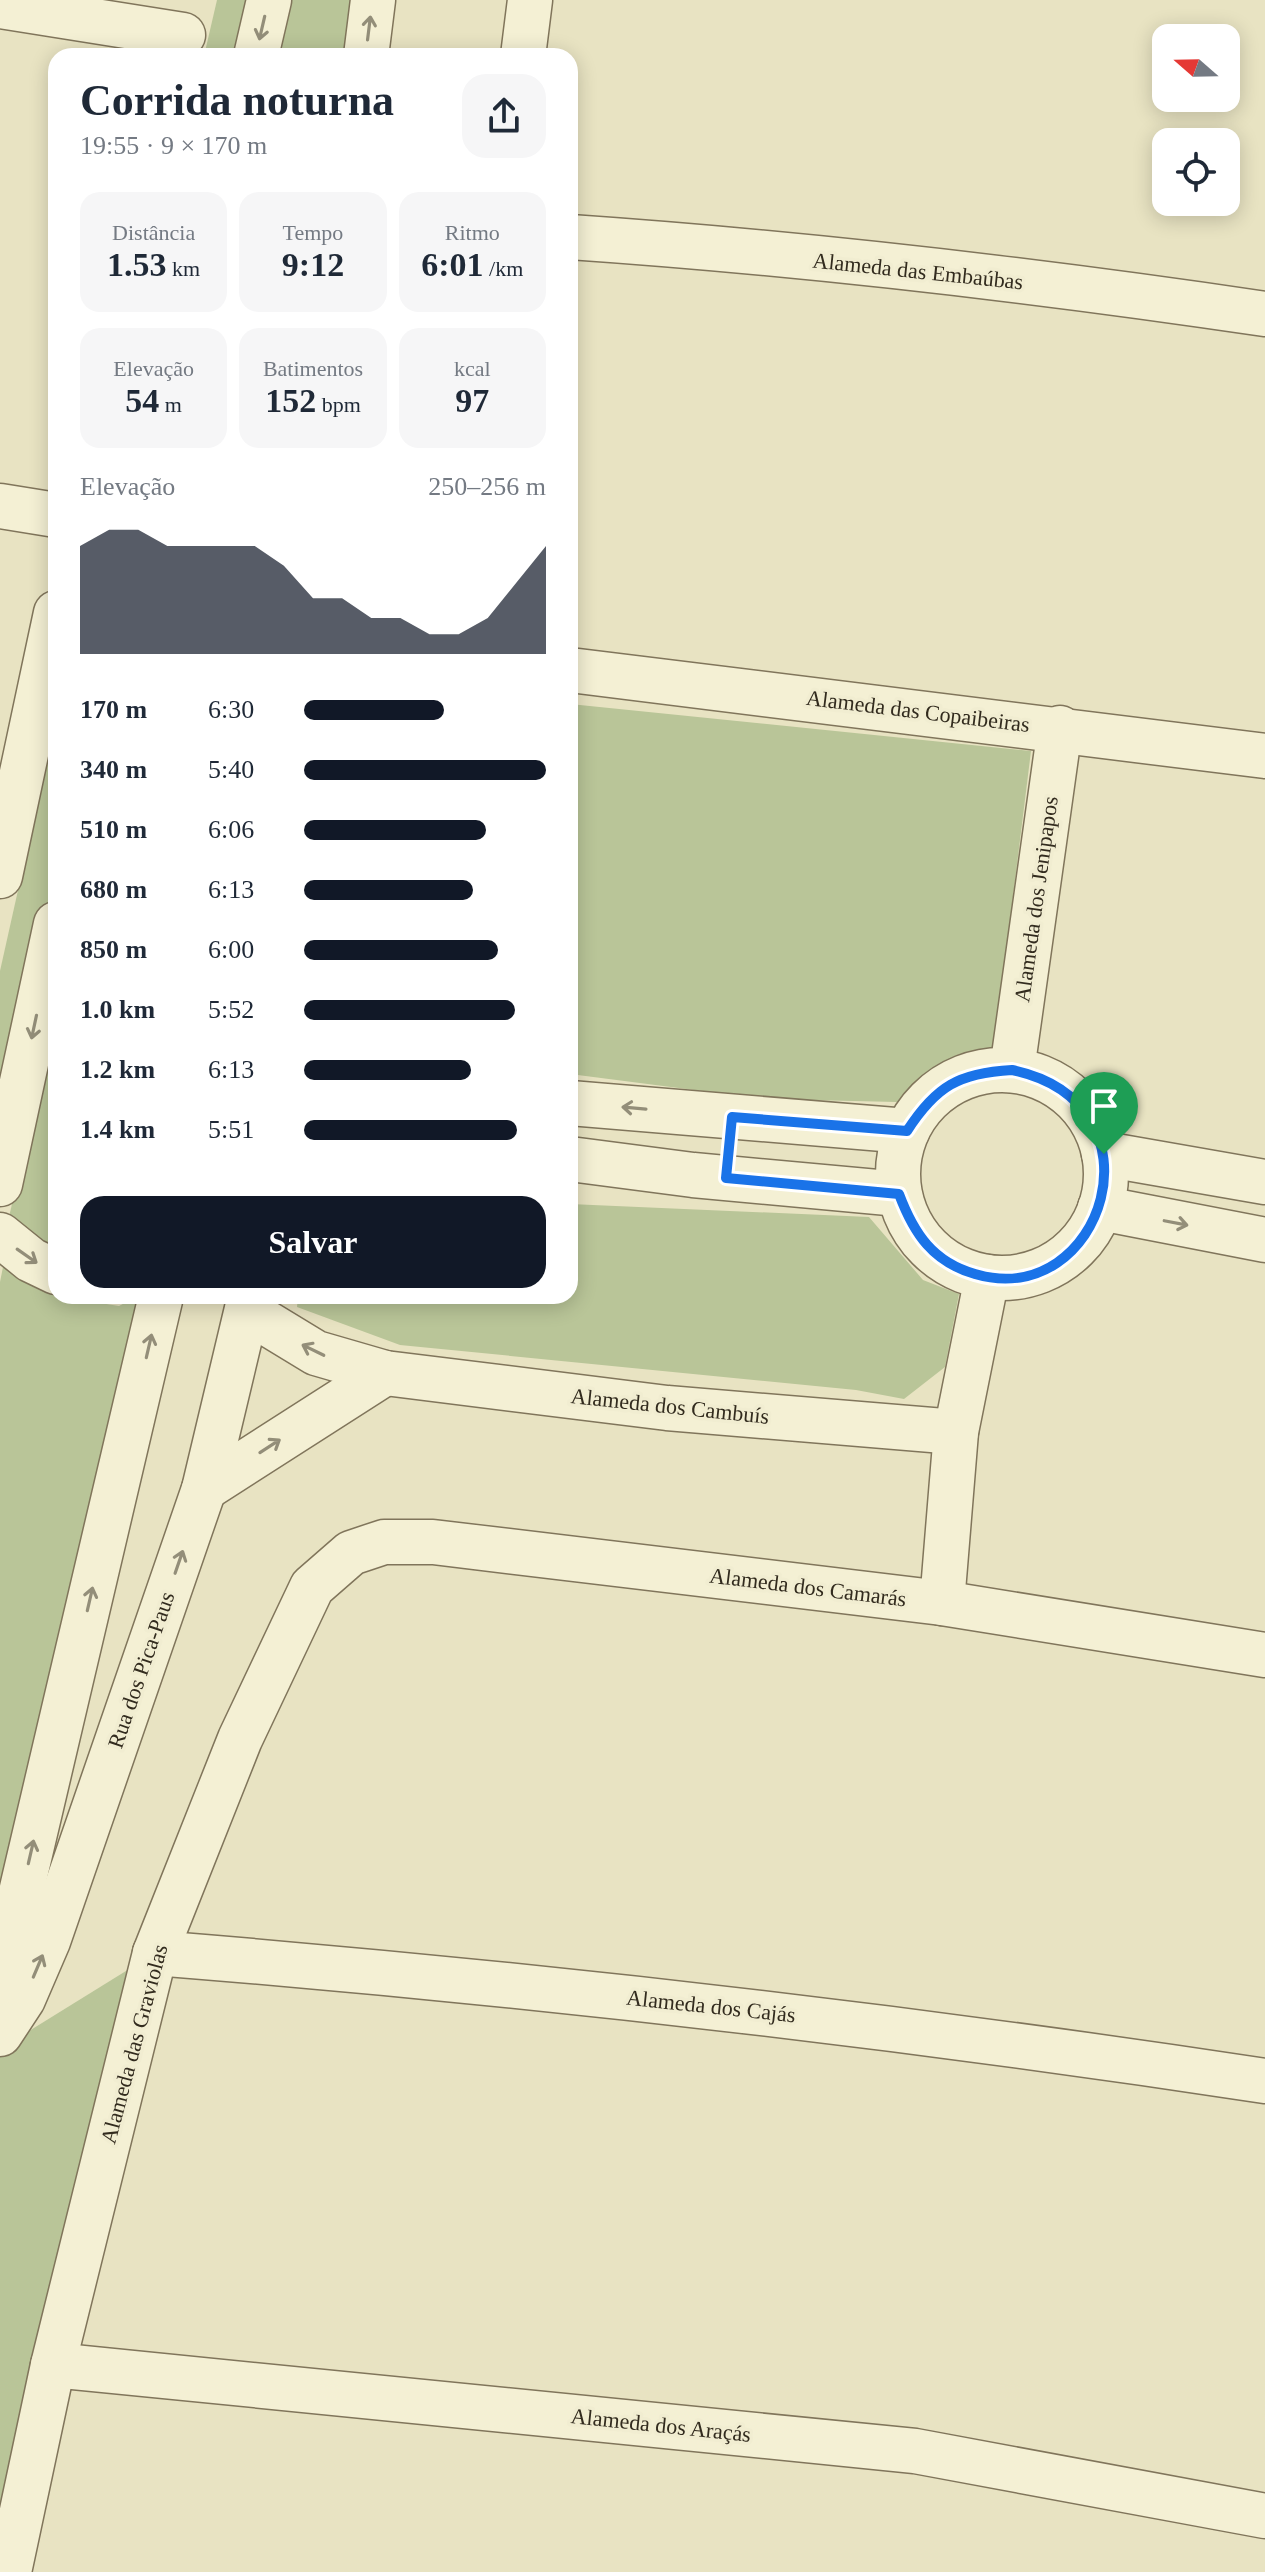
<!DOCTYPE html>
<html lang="pt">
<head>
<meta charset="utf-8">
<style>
  :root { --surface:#fff; --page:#f6f6f7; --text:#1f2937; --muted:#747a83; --accent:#111827 }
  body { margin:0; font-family:"Times New Roman",serif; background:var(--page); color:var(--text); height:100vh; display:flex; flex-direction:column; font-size:30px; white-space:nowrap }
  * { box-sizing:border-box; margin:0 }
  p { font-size:26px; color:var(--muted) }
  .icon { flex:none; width:44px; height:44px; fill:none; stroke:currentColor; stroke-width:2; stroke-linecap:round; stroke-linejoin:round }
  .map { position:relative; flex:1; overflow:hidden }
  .panel { position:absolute; left:48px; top:48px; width:530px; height:1256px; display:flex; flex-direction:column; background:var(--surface); border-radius:24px; box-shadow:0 4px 20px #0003 }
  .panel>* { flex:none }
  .needle { width:52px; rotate:290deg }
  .fabs { position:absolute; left:1152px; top:24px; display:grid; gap:16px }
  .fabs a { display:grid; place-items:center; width:88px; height:88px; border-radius:16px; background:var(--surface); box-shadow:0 4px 20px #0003; font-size:40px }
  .pin { position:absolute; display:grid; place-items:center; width:68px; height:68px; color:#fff; margin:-82px -34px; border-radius:50% 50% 50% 0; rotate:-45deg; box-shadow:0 0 8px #0007 }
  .pin .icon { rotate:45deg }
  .round { display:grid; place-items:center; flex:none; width:84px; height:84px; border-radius:24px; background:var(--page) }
  .overview { display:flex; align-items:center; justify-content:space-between; height:136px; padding:0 32px }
  h1 { font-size:44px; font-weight:800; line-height:60px }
  .figures { display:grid; grid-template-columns:repeat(3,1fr); gap:12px; height:136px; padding:8px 32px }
  .figures div { display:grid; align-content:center; border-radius:20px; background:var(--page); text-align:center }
  .figures b { font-size:34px; font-weight:800 }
  .figures small { font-size:22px; font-weight:400 }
  .figures p { font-size:22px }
  .chart { height:224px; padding:16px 32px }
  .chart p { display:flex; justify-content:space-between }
  .chart svg { width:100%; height:144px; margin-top:8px; fill:var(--accent); opacity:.7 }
  .primary-button { display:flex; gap:16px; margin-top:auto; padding:16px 32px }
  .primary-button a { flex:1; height:92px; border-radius:24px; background:var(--accent); color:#fff; font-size:32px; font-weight:800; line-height:92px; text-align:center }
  ul { padding:0 32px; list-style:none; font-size:26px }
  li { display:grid; grid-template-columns:128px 96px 1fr; align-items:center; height:60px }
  li i { height:20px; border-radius:10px; background:var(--accent) }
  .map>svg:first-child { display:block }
  .green { fill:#b9c598 }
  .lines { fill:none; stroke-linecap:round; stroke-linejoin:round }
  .minor-casing { stroke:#80755b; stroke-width:47 }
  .tertiary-casing { stroke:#80755b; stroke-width:47 }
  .minor { stroke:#f4f0d4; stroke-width:44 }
  .tertiary { stroke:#f4f0d4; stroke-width:44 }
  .oneway { stroke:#938e79 }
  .route-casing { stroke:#fff; stroke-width:16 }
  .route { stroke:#1a73e8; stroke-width:10 }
  .labels { text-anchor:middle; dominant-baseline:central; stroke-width:7; stroke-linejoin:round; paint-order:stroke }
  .street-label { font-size:22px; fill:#322b1e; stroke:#f1edd1 }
</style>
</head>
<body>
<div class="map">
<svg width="1265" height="2572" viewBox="0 0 1265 2572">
  <rect width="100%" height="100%" fill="#e8e3c2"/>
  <g class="green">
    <path d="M217,0H256L244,56H204Z"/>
    <path d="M287,0H368L359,56H275Z"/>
    <path d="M570,704L1031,751L994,1050L953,1064L897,1102L764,1099L570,1074Z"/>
    <path d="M56,720V895L0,1146V971Z"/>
    <path d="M56,1013V1249L33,1239L9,1217Z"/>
    <path d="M570,1204L869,1217L923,1280L959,1294L945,1367L904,1399L856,1390L400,1345L297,1307L298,1296H570Z"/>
    <path d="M4,1262L56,1291V1296L119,1306L138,1296L0,1897V1282Z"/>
    <path d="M155,1953L0,2572V2049Z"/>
  </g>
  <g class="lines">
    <g class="minor-casing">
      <g id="minor">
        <path d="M0,6L183,35"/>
        <path d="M523,56L530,0"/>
        <path d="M570,237C802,253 1035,280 1265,314"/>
        <path d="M0,506L56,515"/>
        <path d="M570,670L1265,756"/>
        <path d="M0,876L56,613"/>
        <path d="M1012,1070L1060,728"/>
        <circle cx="1002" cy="1174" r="104"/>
        <path d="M570,1103L907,1131"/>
        <path d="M1104,1154L1265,1182"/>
        <path d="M570,1159L693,1175L899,1194"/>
        <path d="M1100,1208L1265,1240"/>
        <path d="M247,1311L316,1353L385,1373L667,1408L956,1432"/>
        <path d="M204,1489L385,1373"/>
        <path d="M942,1603L956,1432L987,1277"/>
        <path d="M155,1953C527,1983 896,2025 1265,2081"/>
        <path d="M0,2034L23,1999L48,1941L204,1489L250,1296"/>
        <path d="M53,2365L915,2451L1265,2516"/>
        <path d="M9,2572L53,2365L155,1953L240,1739L312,1587L351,1553L384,1542H433L942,1603L1265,1655"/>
      </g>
    </g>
    <g class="tertiary-casing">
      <g id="tertiary">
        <path d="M256,56L269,0"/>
        <path d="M366,56L373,0"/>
        <path d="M0,1184L56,924"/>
        <path d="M0,1235L31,1260L56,1272"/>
        <path d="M0,1982L161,1296"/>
      </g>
    </g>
    <use href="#minor" class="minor"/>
    <use href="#tertiary" class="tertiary"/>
  </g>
  <defs><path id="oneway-shaft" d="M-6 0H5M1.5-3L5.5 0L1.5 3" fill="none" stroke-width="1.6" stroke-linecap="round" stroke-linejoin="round" transform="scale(2)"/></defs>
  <g class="oneway">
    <use href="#oneway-shaft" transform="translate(262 28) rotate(103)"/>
    <use href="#oneway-shaft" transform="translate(369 28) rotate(-83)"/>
    <use href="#oneway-shaft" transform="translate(34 1027) rotate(102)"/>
    <use href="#oneway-shaft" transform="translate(634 1108) rotate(-175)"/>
    <use href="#oneway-shaft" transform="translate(1176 1223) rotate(11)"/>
    <use href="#oneway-shaft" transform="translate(27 1256) rotate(35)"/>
    <use href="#oneway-shaft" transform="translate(149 1346) rotate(-77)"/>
    <use href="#oneway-shaft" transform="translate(313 1350) rotate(-154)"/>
    <use href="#oneway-shaft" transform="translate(270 1446) rotate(-33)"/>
    <use href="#oneway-shaft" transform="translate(179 1562) rotate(-71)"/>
    <use href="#oneway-shaft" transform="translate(90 1599) rotate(-77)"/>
    <use href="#oneway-shaft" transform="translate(31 1852) rotate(-77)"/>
    <use href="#oneway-shaft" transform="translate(38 1966) rotate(-67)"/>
  </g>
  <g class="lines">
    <g class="route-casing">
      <path id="route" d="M1012,1070C1170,1103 1103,1312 975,1274C933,1262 914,1234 899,1194L726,1178L732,1117L907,1131C936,1086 959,1073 1012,1070Z"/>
    </g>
    <use href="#route" class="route"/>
  </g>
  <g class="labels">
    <g class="street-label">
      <text transform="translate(918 271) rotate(6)">Alameda das Embaúbas</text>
      <text transform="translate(918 711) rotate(7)">Alameda das Copaibeiras</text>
      <text transform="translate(1036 899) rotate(-82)">Alameda dos Jenipapos</text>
      <text transform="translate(670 1406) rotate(6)">Alameda dos Cambuís</text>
      <text transform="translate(808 1587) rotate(7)">Alameda dos Camarás</text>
      <text transform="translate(141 1670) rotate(-71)">Rua dos Pica-Paus</text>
      <text transform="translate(711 2006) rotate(6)">Alameda dos Cajás</text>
      <text transform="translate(134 2044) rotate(-75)">Alameda das Graviolas</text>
      <text transform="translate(661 2425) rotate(6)">Alameda dos Araçás</text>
    </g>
  </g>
</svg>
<div class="fabs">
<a><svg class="needle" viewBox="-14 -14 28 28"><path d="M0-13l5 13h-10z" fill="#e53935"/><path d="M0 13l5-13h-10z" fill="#747a83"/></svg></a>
<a><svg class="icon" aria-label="locate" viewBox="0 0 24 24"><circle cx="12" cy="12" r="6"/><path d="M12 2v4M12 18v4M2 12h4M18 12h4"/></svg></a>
</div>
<div class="pin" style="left:1104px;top:1154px;background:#1e9e55"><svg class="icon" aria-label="arrive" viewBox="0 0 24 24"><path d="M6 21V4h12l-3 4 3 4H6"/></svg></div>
<section class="panel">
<div class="overview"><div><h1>Corrida noturna</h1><p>19:55 · 9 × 170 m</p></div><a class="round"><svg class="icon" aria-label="share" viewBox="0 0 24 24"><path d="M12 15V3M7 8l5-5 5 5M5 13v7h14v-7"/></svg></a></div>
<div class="figures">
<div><p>Distância</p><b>1.53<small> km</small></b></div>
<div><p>Tempo</p><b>9:12</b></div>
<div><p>Ritmo</p><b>6:01<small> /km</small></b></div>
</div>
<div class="figures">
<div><p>Elevação</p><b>54<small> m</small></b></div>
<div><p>Batimentos</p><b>152<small> bpm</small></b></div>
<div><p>kcal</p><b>97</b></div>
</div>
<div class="chart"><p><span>Elevação</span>250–256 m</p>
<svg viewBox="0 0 160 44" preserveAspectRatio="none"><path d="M0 44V11L10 6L20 6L30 11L40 11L50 11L60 11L70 17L80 27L90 27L100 33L110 33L120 38L130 38L140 33L150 22L160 11V44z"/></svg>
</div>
<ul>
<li><b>170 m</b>6:30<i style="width:58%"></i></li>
<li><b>340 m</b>5:40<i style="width:100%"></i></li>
<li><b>510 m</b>6:06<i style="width:75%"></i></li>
<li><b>680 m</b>6:13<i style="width:70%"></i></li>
<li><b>850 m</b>6:00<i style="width:80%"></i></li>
<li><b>1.0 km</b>5:52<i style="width:87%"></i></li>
<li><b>1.2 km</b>6:13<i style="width:69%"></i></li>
<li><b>1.4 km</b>5:51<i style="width:88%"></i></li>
</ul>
<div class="primary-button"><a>Salvar</a></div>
</section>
</div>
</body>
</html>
